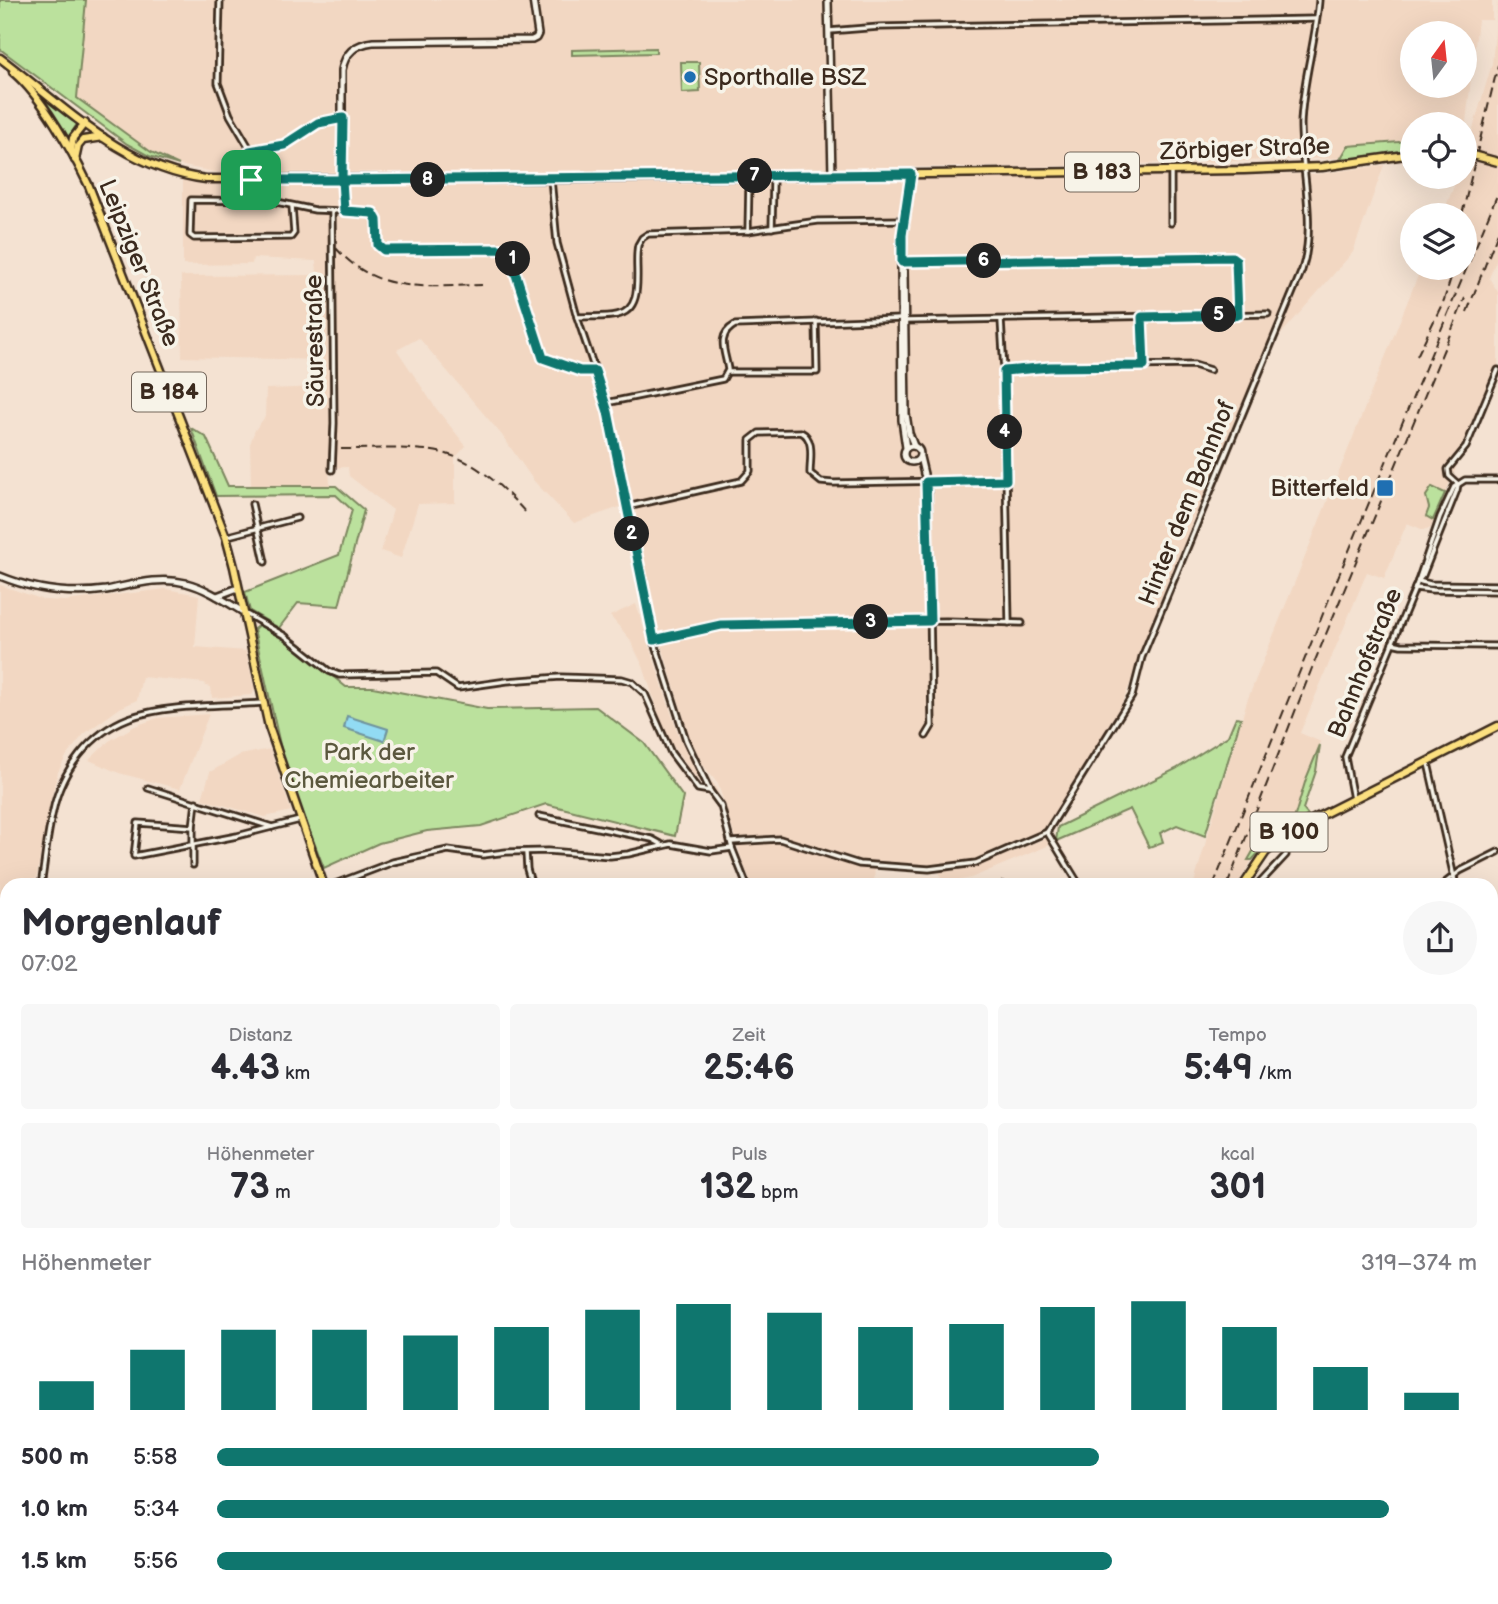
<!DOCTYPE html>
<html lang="de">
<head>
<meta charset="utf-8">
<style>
  :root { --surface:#fff; --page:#f7f7f7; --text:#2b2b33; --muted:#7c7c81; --accent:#0f766e }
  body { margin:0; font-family:"Balsamiq Sans",sans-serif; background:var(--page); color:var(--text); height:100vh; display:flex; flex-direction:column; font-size:26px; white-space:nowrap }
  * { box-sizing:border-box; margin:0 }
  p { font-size:23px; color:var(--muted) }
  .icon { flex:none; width:38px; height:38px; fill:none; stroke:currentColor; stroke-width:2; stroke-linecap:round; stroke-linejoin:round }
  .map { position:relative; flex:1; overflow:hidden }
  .details { position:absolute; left:0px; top:878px; width:1498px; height:726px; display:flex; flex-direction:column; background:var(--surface); border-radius:21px 21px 0 0; box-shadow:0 7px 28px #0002 }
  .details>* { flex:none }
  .needle { width:46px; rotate:15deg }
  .buttons { position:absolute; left:1400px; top:21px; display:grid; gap:14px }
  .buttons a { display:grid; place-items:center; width:77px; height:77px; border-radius:50%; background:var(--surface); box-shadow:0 7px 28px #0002; font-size:35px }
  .pin { position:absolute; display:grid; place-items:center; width:60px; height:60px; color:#fff; margin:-30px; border-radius:14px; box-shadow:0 4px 10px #0006 }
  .km { position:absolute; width:35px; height:35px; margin:-18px; border-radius:50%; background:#222; color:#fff; font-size:19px; line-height:35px; text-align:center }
  .round { display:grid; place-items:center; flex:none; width:74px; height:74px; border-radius:37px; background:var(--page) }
  .overview { display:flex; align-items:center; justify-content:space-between; height:119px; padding:0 21px }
  h1 { font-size:38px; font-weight:600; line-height:52px }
  .stats { display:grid; grid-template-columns:repeat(3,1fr); gap:10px; height:119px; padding:7px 21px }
  .stats div { display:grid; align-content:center; border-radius:7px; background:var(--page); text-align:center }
  .stats b { font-size:35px; font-weight:600 }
  .stats small { font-size:19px; font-weight:400 }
  .stats p { font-size:19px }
  .chart { height:196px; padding:14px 21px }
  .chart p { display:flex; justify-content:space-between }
  .chart svg { width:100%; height:126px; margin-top:7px; stroke:var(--accent); stroke-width:6 }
  ul { padding:0 21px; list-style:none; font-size:23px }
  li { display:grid; grid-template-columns:112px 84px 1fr; align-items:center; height:52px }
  li i { height:18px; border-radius:9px; background:var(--accent) }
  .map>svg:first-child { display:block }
  .built { fill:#f2d7c2; fill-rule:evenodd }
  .green { fill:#bbe19d; stroke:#7b865e; stroke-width:2 }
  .water { fill:#92dbf3; stroke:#6f949e; stroke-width:2 }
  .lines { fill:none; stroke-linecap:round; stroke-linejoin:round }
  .stream { stroke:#6f949e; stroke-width:2 }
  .street-casing { stroke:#3b2a1e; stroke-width:9 }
  .secondary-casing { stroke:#3b2a1e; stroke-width:10 }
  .primary-casing { stroke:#3b2a1e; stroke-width:11 }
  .street { stroke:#f7f3e8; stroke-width:3.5 }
  .secondary { stroke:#f7f3e8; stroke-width:5 }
  .primary { stroke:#fce080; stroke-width:6 }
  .rail { stroke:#3b2a1e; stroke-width:2; stroke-dasharray:10 5; stroke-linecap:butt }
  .primary-bridge-casing { stroke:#3b2a1e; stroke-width:11; stroke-linecap:butt }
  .primary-bridge { stroke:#fce080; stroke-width:6 }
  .route-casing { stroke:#fff; stroke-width:14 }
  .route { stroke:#0f766e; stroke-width:9 }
  .poi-dot { fill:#1f6fb2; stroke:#f7f3e8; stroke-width:2.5 }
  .labels { text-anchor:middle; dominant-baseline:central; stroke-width:7; stroke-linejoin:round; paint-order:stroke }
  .shield { fill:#f7f3e8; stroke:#73665b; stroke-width:2 }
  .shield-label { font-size:23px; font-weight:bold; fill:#3b2a1e }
  .poi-label { font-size:24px; fill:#3b2a1e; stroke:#f7f3e8; text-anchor:start }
  .street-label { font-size:24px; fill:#3b2a1e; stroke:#f7f3e8 }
  .park-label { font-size:24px; fill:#5b583e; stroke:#f7f3e8 }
</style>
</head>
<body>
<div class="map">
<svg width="1498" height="1604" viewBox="0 0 1498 1604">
  <rect width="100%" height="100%" fill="#f4e2d2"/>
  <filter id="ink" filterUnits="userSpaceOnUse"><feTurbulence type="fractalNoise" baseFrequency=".0143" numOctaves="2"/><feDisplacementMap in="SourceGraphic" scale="14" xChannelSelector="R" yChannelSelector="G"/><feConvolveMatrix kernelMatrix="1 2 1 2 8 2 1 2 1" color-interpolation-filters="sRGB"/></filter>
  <g filter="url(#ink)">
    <g class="built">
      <path d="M86,0H1492V20H1478L1465,130V124H1412V141L1348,146L1341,158L1029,167H835L584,172L220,173L179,165L151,152L77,98ZM1412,33H1465V86H1412Z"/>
      <path d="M1498,0V256L1489,278L1498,292V368L1431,527L1424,530L1407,523L1384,578L1367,572L1300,733L1321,742L1306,779L1294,819L1255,848L1248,860H1252L1237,885L1193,886L1247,701L1421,268H1465V215H1442L1458,177H1465L1467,149L1492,64Z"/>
      <path d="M1384,165L1353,252L1276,340L1116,717L1041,835L971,862L931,867L875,864L874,885H752L743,863L718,784L703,765L689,736L653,616L631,503L574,523L534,481L501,434L419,338L397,350L435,407L466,446L455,458V503L418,504L401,558L381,551L393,510L349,476L348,467L329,468L330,485H251L250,444L255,430L265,417L266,389L325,387L324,360L182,357L181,276L325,275L324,272H317L316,261L253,258L252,264L183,265V180L205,183L546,185L830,177L1318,174Z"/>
      <path d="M0,585L44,600L65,601L166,589L199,595L195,647L246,651L255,690L252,695L212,698L211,687L206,686L205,683L142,677L137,700L120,708L84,734L67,755L58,772L51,799L35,885L7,886V1109L3,1117L4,1125L7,1126V1147L0,1149Z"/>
      <path d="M636,604L678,734L698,770L714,784L719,794L705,783L704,786L691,772L671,743L663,727L643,666L629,638L610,616Z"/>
      <path d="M209,714L180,789L119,773L89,760L109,741L135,726L158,718Z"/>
      <path d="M270,749L291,811L265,817L202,799L210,772L240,755Z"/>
      <path d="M1054,835L1057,842L971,878L943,884L939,871L977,866Z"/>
      <path d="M0,1205L7,1206V1355L0,1353Z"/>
      <path d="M7,1386V1443L0,1446V1389Z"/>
    </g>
    <g class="green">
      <path d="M0,0H86L77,98L151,152L179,165L149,156L127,144L0,49Z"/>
      <path d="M656,48V53L572,55V50Z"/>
      <path d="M681,62H699L700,92L682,93Z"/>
      <path d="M30,83L77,124L66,142Z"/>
      <path d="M1412,141V150L1362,158H1341L1348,146Z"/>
      <path d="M191,428L206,437L228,486H336L364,510L339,606L298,603L279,628L250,611L245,592L339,555L352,510L336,495L216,496Z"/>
      <path d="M1432,487L1445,493L1433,520L1426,516L1429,508L1426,496Z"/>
      <path d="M260,624L284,637L346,687H373L487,709L596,707L644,743L683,797L675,836L546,804L481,826L427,831L379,843L324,868L285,767L254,629Z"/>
      <path d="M1236,717L1241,718L1205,836L1177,825L1160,833L1163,842L1149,847L1130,809L1056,841L1058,827L1176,769L1228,736Z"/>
      <path d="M1320,745L1316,771L1303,809L1308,815L1275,835L1252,860H1248L1255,848L1267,837L1294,819L1306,779Z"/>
      <path d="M1498,1037V1604H852L835,1598H1491V1038Z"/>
      <path d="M7,1464V1598H261L262,1604H0V1467Z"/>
      <path d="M562,1598H622L615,1604H571Z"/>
      <path d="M716,1598H833L805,1604H717Z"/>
    </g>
    <path class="water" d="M347,716L388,729L384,741L344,728Z"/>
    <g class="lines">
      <g class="stream">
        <path d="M1491,1028H1498"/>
        <path d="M667,1604L673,1598"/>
      </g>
      <g class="street-casing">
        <g id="street">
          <path d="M220,0L218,83L230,115L250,149L251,179"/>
          <path d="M829,31L879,27L1316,19"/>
          <path d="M250,151L284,145L318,123L342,118"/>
          <path d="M551,179L557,243L577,317L606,403L654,640L686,740L710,791L721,806L732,848L747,886"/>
          <path d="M342,180L344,211"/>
          <path d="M292,206L294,233L291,237L194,238L190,235L191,200L272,201L315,210L371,212L377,218L378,245L384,250H505L512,257L543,358L580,371H595"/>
          <path d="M332,211L334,423L332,470"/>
          <path d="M1171,223V171"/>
          <path d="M772,228L773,181"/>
          <path d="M748,231L749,181"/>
          <path d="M904,262L1232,257L1236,260L1238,315"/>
          <path d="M577,317C590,316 604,318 617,315C647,309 633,266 638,245L642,238L648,234L748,231L818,221L905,220"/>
          <path d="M1142,317L1144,366"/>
          <path d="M1001,320L1004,371L1009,623"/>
          <path d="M905,321L1268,314"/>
          <path d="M1004,371L1050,367L1194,365L1210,370"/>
          <path d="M728,372H817L816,321"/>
          <path d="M606,403L723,379L728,370C726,353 715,336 735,325L901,319"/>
          <path d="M924,474L928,489L932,726L926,736"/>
          <path d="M1458,484L1449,476L1448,469L1466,447L1498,370"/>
          <path d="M252,504L265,562"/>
          <path d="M627,507L741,481L750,471V440L759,433L801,432C815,439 810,459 810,473L821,482L833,483L1006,480"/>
          <path d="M228,536L297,518"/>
          <path d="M1418,581L1423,575L1457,490L1458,484"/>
          <path d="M1418,581L1430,584L1498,585"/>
          <path d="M1415,588L1432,590L1498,591"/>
          <path d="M246,614L285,636L329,671L339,675L436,673L458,688L507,681L561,677L622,679L632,682L645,694L671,753L698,789L710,791"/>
          <path d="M654,640L721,624L946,621L1022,623"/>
          <path d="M1392,643L1401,645L1498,646"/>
          <path d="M1428,763L1456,886"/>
          <path d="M148,788L272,827L300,820"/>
          <path d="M1353,799L1345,757L1418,581L1440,517L1454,487L1465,480H1498"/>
          <path d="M539,816L652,839L661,844"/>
          <path d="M193,827L138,823L134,856L237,836L272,827"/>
          <path d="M1047,832L1132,696L1142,657L1302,270C1317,223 1301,172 1301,124C1302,83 1316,41 1319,0"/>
          <path d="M1047,832L1080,886"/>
          <path d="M731,842L780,839L859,864L929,869L976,863L1047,832"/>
          <path d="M526,852L527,869L532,886"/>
          <path d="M193,865V827L196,802"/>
          <path d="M1003,885V886"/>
          <path d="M41,886C45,861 47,835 53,811C61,771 90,733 129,718C166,704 223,706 263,703"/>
          <path d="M330,886L393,862L448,850L483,855L506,852L548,851L610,856L628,854L671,844L711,851L732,848"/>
          <path d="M1257,886L1286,855V847"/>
          <path d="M1441,886L1460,871L1498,852"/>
          <path d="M0,909L7,910"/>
          <path d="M0,967L7,968"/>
          <path d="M1491,1014H1498"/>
          <path d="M0,1110H7"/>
          <path d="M337,1598L339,1604"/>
          <path d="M378,1598L379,1604"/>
          <path d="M451,1598L452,1604"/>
          <path d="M458,1598L459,1604"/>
          <path d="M344,1604L353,1598"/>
          <path d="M701,1604L705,1598"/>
        </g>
      </g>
      <g class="secondary-casing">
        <g id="secondary">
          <path d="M828,0L832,175"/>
          <path d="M911,174L902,241L904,271L906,414L909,433L914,446"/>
          <path d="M342,180V70C345,52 356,44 373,42L532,40L536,38L538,34L533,0"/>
          <path d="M901,265L902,420L906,448"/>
          <circle cx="912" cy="454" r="8"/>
          <path d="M920,457L924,474"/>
          <path d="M0,576C34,590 69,595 106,590C132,585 158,576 186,583C206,588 225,601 243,612"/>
          <path d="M217,596L238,588"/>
        </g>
      </g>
      <g class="primary-casing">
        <g id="primary">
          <path d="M0,58C63,105 123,169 206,179H551L1244,170L1322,167L1412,154"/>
          <path d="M13,72C42,96 72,151 89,186L226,537L234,567L269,727L324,886"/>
          <path d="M71,151L73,138L85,123"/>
          <path d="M75,160L78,146L83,140L103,137"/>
          <path d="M1243,886L1266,852L1290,831L1498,726"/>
          <path d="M0,1454L7,1451"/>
        </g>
      </g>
      <use href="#street" class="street"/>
      <use href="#secondary" class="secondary"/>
      <use href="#primary" class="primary"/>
      <g class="rail">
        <path d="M1462,215L1498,65"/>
        <path d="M335,247C377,295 424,286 482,285"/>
        <path d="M1467,312L1498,232"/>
        <path d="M1417,356L1444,300L1454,268"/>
        <path d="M341,449C435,449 460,439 527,514"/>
        <path d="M1213,886L1331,594L1498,193"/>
        <path d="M1227,886L1312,668L1465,298"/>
        <path d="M627,1604L634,1598"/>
        <path d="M652,1604L659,1598"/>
      </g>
      <g class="primary-bridge-casing">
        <path id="primary-bridge" d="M1465,153L1498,162"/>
      </g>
      <use href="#primary-bridge" class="primary-bridge"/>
    </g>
  </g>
  <g class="lines" filter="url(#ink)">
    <g class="route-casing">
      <path id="route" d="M251,180H342L344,211L373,213L377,220L378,245L384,250L500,249L509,253L543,358L580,371H595L608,412L654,640L721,625L930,621L926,482L1006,480L1004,371L1050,367L1144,366L1142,317L1238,315L1236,260L1232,257L902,262V235L911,174L342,180L343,118L318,123L284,145L250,151L251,180"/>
    </g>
    <use href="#route" class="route"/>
  </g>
  <g class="poi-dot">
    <circle cx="690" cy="77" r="7"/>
    <rect x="1376" y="479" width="18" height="18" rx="3.5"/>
  </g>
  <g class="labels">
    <g class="shield">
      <rect x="1065" y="152.5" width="74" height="39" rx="5"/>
      <rect x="132" y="372.5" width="74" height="39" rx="5"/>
      <rect x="1250.5" y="812.5" width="77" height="39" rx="5"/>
    </g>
    <g class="shield-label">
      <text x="1102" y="172">B 183</text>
      <text x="169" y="392">B 184</text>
      <text x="1289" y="832">B 100</text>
    </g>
    <g class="poi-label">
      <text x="704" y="77">Sporthalle BSZ</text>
      <text x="1369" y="488" text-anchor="end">Bitterfeld</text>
    </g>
    <g class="street-label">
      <text transform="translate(1245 149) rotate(-2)">Zörbiger Straße</text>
      <text transform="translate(139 263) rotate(68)">Leipziger Straße</text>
      <text transform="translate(315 341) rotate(-91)">Säurestraße</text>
      <text transform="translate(1187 503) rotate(-68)">Hinter dem Bahnhof</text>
      <text transform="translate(1365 663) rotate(-68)">Bahnhofstraße</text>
    </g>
    <g class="park-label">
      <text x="369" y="752">Park der<tspan x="369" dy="28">Chemiearbeiter</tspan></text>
    </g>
  </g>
</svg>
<div class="buttons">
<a><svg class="needle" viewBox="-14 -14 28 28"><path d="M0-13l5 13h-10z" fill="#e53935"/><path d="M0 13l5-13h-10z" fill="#7c7c81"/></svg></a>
<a><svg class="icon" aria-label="locate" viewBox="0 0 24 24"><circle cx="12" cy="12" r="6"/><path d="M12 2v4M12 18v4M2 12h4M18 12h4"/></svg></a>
<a><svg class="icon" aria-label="layers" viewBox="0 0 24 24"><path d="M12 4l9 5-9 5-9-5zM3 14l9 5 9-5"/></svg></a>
</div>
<div class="pin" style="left:251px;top:180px;background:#1e9e55"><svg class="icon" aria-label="arrive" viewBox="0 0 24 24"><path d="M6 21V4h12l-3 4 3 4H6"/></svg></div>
<b class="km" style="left:513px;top:259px">1</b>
<b class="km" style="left:632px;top:534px">2</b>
<b class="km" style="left:871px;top:622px">3</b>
<b class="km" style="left:1005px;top:432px">4</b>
<b class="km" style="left:1219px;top:315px">5</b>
<b class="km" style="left:984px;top:261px">6</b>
<b class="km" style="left:755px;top:176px">7</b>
<b class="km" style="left:428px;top:180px">8</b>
<section class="details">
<div class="overview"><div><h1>Morgenlauf</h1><p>07:02</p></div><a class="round"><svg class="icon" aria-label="share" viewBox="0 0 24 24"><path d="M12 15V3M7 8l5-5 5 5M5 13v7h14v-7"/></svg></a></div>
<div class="stats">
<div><p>Distanz</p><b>4.43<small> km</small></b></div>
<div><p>Zeit</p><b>25:46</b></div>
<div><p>Tempo</p><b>5:49<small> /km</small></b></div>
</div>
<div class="stats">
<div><p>Höhenmeter</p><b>73<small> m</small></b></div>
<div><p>Puls</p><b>132<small> bpm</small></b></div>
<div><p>kcal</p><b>301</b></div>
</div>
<div class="chart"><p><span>Höhenmeter</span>319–374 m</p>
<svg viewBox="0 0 160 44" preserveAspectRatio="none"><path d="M5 44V34M15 44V23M25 44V16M35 44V16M45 44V18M55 44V15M65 44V9M75 44V7M85 44V10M95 44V15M105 44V14M115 44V8M125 44V6M135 44V15M145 44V29M155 44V38"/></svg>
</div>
<ul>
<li><b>500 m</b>5:58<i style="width:70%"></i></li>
<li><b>1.0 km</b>5:34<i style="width:93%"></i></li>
<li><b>1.5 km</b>5:56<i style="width:71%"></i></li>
</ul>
</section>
</div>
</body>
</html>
